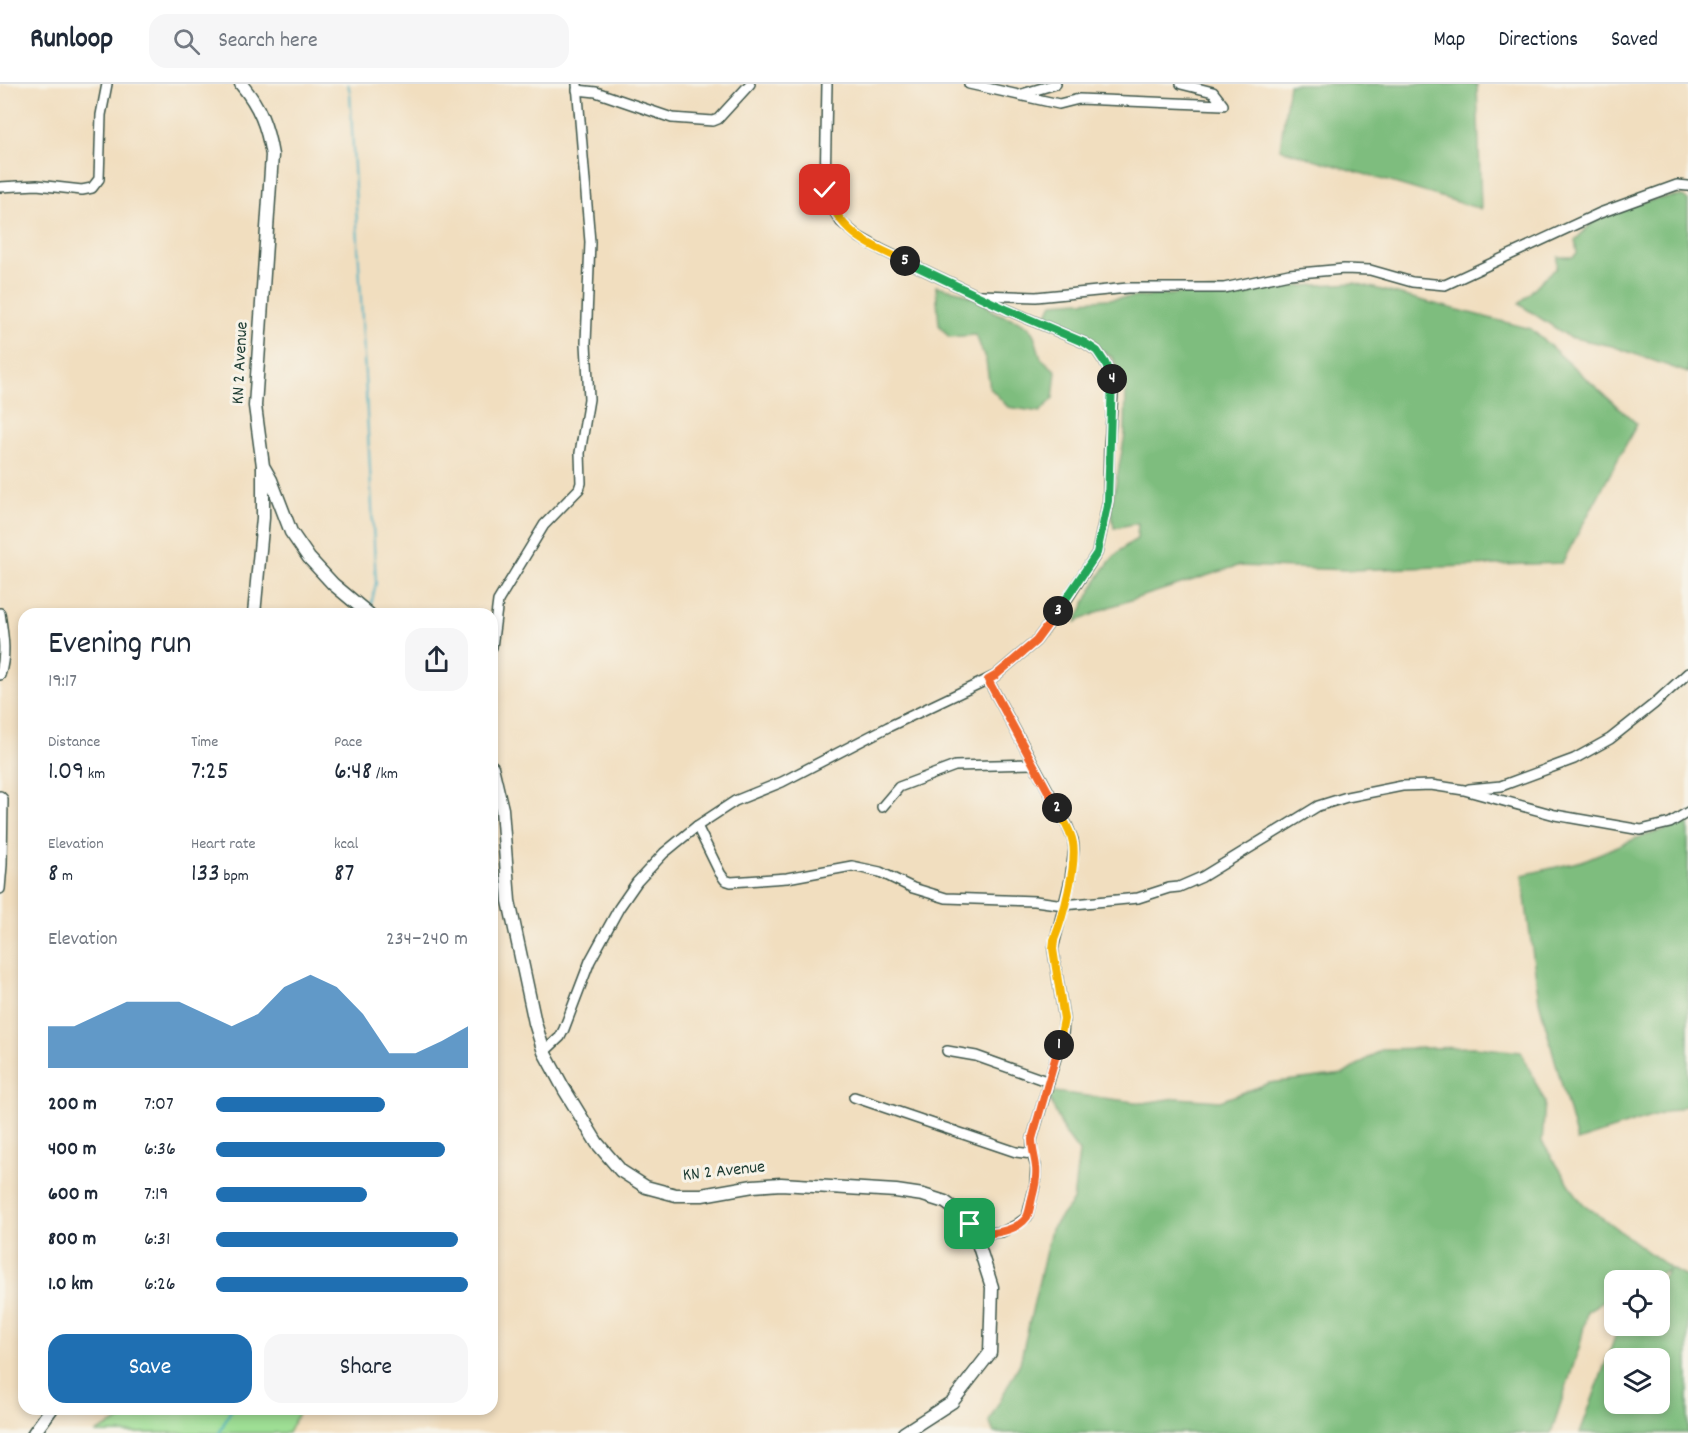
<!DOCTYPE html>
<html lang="en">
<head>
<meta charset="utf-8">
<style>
  :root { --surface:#fff; --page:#f6f6f7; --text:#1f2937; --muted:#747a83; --line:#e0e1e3; --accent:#1f6fb2 }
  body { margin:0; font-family:Dekko,sans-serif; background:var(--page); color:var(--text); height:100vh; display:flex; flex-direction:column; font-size:22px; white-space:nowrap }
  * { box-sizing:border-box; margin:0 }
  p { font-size:20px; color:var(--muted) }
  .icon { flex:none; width:33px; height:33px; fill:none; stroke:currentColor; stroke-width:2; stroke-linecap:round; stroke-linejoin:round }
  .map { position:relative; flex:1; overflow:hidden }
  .details { position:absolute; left:18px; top:524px; width:480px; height:807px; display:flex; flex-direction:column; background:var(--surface); border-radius:18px; box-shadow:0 3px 9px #0003 }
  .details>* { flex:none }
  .controls { position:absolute; left:1604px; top:1186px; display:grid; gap:12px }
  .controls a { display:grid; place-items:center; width:66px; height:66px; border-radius:12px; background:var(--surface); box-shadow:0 3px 9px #0003; font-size:30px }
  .pin { position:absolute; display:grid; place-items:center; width:51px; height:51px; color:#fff; margin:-26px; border-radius:12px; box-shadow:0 3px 9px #0006 }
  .km { position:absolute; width:30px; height:30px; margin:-15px; border-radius:50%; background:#222; color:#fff; font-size:16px; line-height:30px; text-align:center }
  .round { display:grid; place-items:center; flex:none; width:63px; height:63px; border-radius:18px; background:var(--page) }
  .headline { display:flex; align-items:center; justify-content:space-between; height:102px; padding:0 30px }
  h1 { font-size:33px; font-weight:600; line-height:45px }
  .stats { display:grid; grid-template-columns:repeat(3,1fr); gap:9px; height:102px; padding:6px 30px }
  .stats div { display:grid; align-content:center }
  .stats b { font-size:26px; font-weight:600 }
  .stats small { font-size:16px; font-weight:400 }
  .stats p { font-size:16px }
  .chart { height:168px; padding:12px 30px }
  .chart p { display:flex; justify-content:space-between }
  .chart svg { width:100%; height:108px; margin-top:6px; fill:var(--accent); opacity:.7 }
  .cta { display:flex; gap:12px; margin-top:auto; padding:12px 30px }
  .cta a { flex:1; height:69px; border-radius:18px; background:var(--accent); color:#fff; font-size:24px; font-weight:600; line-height:69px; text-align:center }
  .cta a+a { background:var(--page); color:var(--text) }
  ul { padding:0 30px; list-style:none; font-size:20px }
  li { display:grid; grid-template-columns:96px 72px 1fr; align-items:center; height:45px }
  li i { height:15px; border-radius:8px; background:var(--accent) }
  header { display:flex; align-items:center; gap:36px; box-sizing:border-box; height:84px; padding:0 30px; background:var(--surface); border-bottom:2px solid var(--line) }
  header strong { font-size:28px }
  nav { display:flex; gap:33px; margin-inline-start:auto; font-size:21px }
  .search { width:420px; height:54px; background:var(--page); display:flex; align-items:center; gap:15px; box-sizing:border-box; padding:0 21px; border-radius:18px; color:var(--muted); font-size:22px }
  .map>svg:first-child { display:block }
  .green { fill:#9ede94; stroke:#5e8e64; stroke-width:1.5 }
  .forest { fill:#7ebd7e; stroke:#4e7d59; stroke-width:1.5; fill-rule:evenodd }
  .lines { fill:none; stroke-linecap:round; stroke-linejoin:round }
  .stream { stroke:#42adc0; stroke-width:2 }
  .minor-casing { stroke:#3e5549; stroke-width:12 }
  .major-casing { stroke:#3e5549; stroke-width:15 }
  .minor { stroke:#fff; stroke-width:9 }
  .major { stroke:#fff; stroke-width:12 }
  .split-1-casing { stroke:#fff; stroke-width:12 }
  .split-2-casing { stroke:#fff; stroke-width:12 }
  .split-3-casing { stroke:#fff; stroke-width:12 }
  .split-4-casing { stroke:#fff; stroke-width:12 }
  .split-5-casing { stroke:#fff; stroke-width:12 }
  .split-6-casing { stroke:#fff; stroke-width:12 }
  .split-1 { stroke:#f0652b; stroke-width:8 }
  .split-2 { stroke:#f5b400; stroke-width:8 }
  .split-3 { stroke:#f0652b; stroke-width:8 }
  .split-4 { stroke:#22a559; stroke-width:8 }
  .split-5 { stroke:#22a559; stroke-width:8 }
  .split-6 { stroke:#f5b400; stroke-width:8 }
  .labels { text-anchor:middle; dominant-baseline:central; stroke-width:6; stroke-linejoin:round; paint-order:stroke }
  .street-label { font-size:18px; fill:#1f3d34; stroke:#f7f3e8 }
</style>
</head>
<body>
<header>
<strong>Runloop</strong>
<div class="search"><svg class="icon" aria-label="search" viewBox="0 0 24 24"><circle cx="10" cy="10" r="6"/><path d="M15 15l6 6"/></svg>Search here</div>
<nav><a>Map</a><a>Directions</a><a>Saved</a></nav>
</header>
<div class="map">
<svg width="1688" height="1349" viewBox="0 0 1688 1349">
  <rect width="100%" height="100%" fill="#f7f3e8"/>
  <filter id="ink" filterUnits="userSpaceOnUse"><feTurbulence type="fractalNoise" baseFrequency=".0167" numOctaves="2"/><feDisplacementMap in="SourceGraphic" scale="12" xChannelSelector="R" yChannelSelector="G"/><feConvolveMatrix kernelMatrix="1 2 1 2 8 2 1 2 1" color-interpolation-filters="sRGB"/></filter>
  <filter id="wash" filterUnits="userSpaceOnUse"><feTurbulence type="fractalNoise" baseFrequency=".008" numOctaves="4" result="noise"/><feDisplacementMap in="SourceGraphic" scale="24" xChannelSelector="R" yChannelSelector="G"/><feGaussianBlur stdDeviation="1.35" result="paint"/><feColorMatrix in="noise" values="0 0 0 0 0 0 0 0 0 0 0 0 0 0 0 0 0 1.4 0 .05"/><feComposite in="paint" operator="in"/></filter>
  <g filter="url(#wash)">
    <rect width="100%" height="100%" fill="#f1debf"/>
    <path class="green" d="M142,1325V1324L300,1325L288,1349H95Z"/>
    <g class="forest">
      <path d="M1289,0H1477L1481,125L1280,65Z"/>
      <path d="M1683,112L1688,116V289L1612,262L1569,253L1519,220L1544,194L1557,184L1558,173H1573L1577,169L1575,156C1581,151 1586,144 1592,139C1616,122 1654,114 1683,112Z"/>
      <path d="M1355,199L1531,245L1637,340L1562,479L1349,486L1237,482L1109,523L1076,538C1091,507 1105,471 1137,455L1138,439L1114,444L1111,425L1125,351L1126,304L1113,274L1076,250L1043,237L1053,219L1245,205Z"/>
      <path d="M936,202L959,207L984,219L994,228L1019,237L1029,243L1034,251L1041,274L1056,287L1053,315L1040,328L1008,323L990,304L986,277L976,251L949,253L939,241Z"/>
      <path d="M1688,739V1021L1577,1057L1539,917L1522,791L1582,777L1637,754Z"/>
      <path d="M1475,963L1521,968L1545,1018L1542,1058L1581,1118L1671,1185L1688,1194V1349H1580L1619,1242H1659V1197L1669,1186L1641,1197H1614V1210L1587,1227L1580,1261L1551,1349H994L989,1337L1020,1279L1051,1145L1073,1117L1079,1068L1065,1049L1046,1007L1143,1019L1177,1014L1220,1017L1269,999L1344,990L1382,965ZM1614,1275H1659V1320H1614Z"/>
    </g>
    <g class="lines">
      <g class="stream">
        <path d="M348,0L350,8L376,499L371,521"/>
        <path d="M219,1349L232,1324"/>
      </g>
    </g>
  </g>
  <g filter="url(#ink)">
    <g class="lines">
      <g class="minor-casing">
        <g id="minor">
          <path d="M969,0L1059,20L1079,15L1223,21L1213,8L1181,0"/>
          <path d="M577,6L596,8L672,34L713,37L718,35L750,0"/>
          <path d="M1022,10L1056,0"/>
          <path d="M0,103L37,101L82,106L92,104L99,95L101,31L107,0"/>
          <path d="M981,211L1036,213L1128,204H1224L1289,190L1344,185L1370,186L1412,198L1445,201L1600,129L1677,101L1688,102"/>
          <path d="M0,529C3,550 7,570 0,591"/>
          <path d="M492,563L498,517L544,441L579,405L581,399L580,369L589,315L586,259L590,158L577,0"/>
          <path d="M1469,705L1501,702L1574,675L1610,655L1654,620L1688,589"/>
          <path d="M0,712L3,715L2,781L0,805"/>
          <path d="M882,723L899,703L955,682L1033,680"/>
          <path d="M697,742L720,789L725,796L731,798L787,794L852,782L880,788L913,804L946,814L1035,817L1064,821L1138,814L1169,804L1179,803L1202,793L1318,722L1347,713L1402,702L1431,701L1464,706L1555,731L1641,746L1670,739L1688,728"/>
          <path d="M947,967L976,972L1049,998"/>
          <path d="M544,968L560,953L564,945L590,877L619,824L637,798L664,769L697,742L735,717L782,698L888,643L995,592L1036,557L1064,520L1097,469L1108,417L1109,362L1113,309L1112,294L1105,279L1097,267L1085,259L1008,226L882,166L859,153L841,138L832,124L825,106L827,0"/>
          <path d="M854,1013L1016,1068L1032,1070"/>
          <path d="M975,1150L1002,1148L1016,1141L1027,1133L1035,1101L1036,1082L1032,1070V1055L1063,950L1064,935L1053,865L1070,796L1074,765L1073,756L1067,741L988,596"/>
        </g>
      </g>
      <g class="major-casing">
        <g id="major">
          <path d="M241,0C260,23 267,42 272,71L255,322L263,382L271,396L291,448L309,474L333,500L369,530"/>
          <path d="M254,530L263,434V383"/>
          <path d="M492,683L502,725L509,817L535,939L544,968L564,1005L597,1059L621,1087L646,1103L676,1111H702L753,1102L781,1100L896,1107L923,1111L945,1118L960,1129L970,1140L975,1150L992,1203L990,1269L952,1318L904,1349"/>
          <path d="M34,1349L52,1324"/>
        </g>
      </g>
      <use href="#minor" class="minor"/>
      <use href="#major" class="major"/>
    </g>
  </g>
  <g class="lines" filter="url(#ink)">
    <g class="split-1-casing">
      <path id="split-1" d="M970,1140L975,1150C992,1150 1016,1148 1027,1133C1030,1127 1031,1117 1033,1110C1035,1102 1037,1091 1036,1083C1035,1073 1032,1066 1032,1055L1059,961"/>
    </g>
    <g class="split-2-casing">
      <path id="split-2" d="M1057,724C1063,735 1071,746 1073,759C1077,781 1063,834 1054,856L1053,865L1064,935L1059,961"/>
    </g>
    <g class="split-3-casing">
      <path id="split-3" d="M1057,724L988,596L995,592L1036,557L1058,527"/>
    </g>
    <g class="split-4-casing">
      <path id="split-4" d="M1058,527L1097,469L1108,417L1112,295"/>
    </g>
    <g class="split-5-casing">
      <path id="split-5" d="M905,177L1008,226L1085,259L1097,267L1105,279L1112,295"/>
    </g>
    <g class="split-6-casing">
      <path id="split-6" d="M825,106C840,149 866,159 905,177"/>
    </g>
    <use href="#split-1" class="split-1"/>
    <use href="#split-2" class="split-2"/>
    <use href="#split-3" class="split-3"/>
    <use href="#split-4" class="split-4"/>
    <use href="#split-5" class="split-5"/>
    <use href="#split-6" class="split-6"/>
  </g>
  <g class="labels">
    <g class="street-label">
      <text transform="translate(241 279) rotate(-87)">KN 2 Avenue</text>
      <text transform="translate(724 1088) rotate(-6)">KN 2 Avenue</text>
    </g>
  </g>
</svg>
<div class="controls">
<a><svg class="icon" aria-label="locate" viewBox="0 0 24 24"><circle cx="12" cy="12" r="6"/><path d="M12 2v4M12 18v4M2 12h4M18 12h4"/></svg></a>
<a><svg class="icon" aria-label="layers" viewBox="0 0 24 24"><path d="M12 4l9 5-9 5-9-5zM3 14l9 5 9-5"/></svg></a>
</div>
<div class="pin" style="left:970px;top:1140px;background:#1e9e55"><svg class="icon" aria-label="arrive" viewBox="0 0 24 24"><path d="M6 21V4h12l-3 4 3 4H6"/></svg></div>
<div class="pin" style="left:825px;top:106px;background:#d93025"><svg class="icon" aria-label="check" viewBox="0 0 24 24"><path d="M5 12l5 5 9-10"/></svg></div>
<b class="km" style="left:1059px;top:961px">1</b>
<b class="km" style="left:1057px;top:724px">2</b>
<b class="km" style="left:1058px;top:527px">3</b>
<b class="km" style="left:1112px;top:295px">4</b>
<b class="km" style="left:905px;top:177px">5</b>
<section class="details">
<div class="headline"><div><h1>Evening run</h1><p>19:17</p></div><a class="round"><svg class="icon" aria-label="share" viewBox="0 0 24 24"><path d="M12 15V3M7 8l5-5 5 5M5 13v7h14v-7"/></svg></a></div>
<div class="stats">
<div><p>Distance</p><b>1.09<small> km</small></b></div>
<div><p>Time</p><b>7:25</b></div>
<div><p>Pace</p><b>6:48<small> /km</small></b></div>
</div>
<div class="stats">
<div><p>Elevation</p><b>8<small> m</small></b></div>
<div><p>Heart rate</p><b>133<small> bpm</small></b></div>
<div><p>kcal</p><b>87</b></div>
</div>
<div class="chart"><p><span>Elevation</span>234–240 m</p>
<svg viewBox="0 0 160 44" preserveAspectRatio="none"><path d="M0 44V27L10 27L20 22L30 17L40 17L50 17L60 22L70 27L80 22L90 11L100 6L110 11L120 22L130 38L140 38L150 33L160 27V44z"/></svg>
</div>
<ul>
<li><b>200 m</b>7:07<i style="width:67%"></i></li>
<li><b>400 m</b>6:36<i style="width:91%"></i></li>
<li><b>600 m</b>7:19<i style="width:60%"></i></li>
<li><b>800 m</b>6:31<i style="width:96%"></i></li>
<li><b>1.0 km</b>6:26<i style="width:100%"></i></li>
</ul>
<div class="cta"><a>Save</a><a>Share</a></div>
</section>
</div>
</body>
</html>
